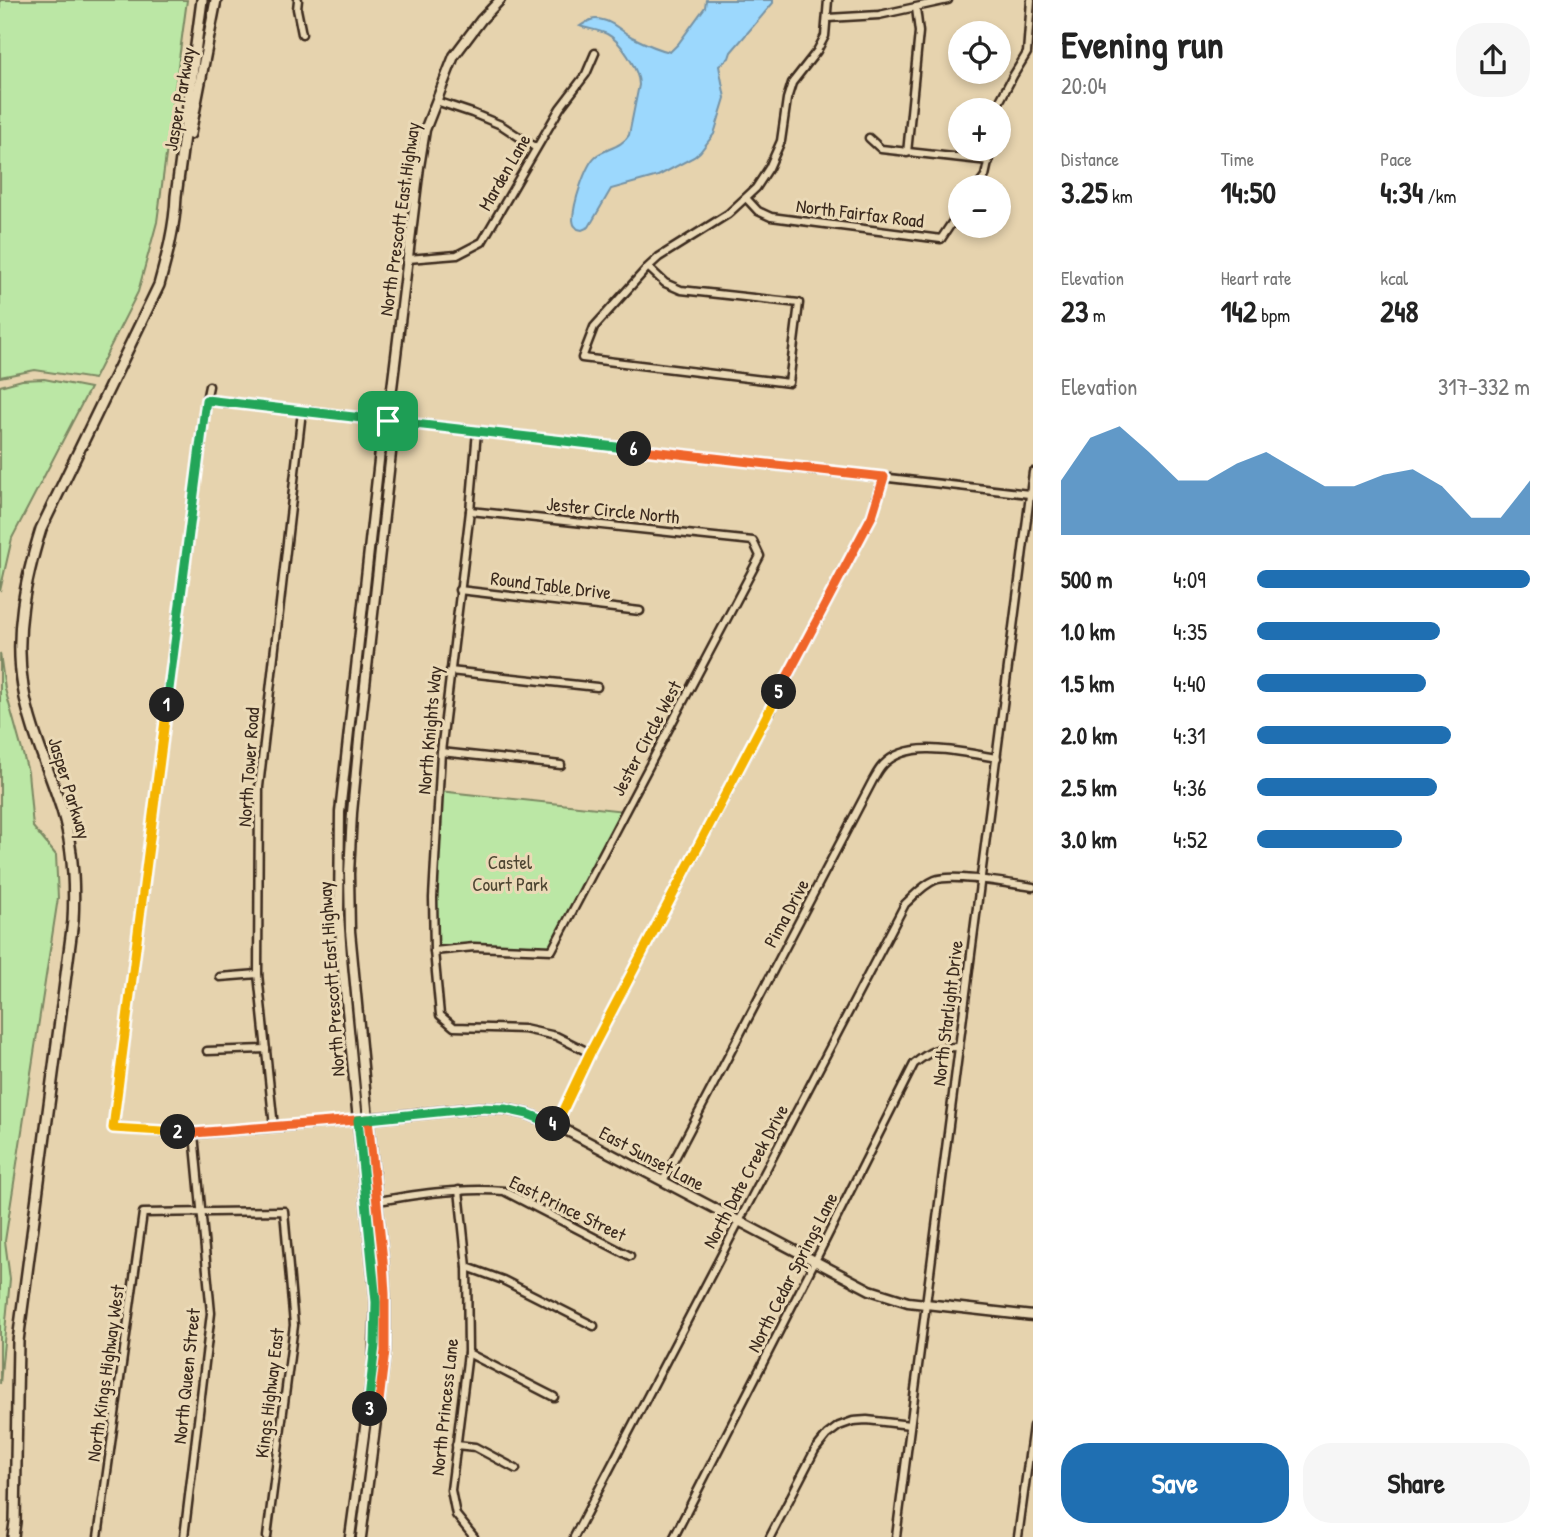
<!DOCTYPE html>
<html lang="en">
<head>
<meta charset="utf-8">
<style>
  :root { --surface:#fff; --page:#f6f6f6; --text:#222; --muted:#767676; --accent:#1f6fb2 }
  body { margin:0; font-family:"Patrick Hand",sans-serif; background:var(--page); color:var(--text); height:100vh; display:flex; flex-direction:column; font-size:26px; white-space:nowrap }
  * { box-sizing:border-box; margin:0 }
  p { font-size:23px; color:var(--muted) }
  .icon { flex:none; width:38px; height:38px; fill:none; stroke:currentColor; stroke-width:2; stroke-linecap:round; stroke-linejoin:round }
  .map { position:relative; flex:1; overflow:hidden }
  .side { display:flex; flex-direction:column; background:var(--surface); width:525px }
  .side>* { flex:none }
  .buttons { position:absolute; left:948px; top:21px; display:grid; gap:14px }
  .buttons a { display:grid; place-items:center; width:63px; height:63px; border-radius:50%; background:var(--surface); box-shadow:0 4px 10px #0003; font-size:35px }
  .pin { position:absolute; display:grid; place-items:center; width:60px; height:60px; color:#fff; margin:-30px; border-radius:14px; box-shadow:0 4px 10px #0006 }
  .km { position:absolute; width:35px; height:35px; margin:-18px; border-radius:50%; background:#222; color:#fff; font-size:19px; line-height:35px; text-align:center }
  .round { display:grid; place-items:center; flex:none; width:74px; height:74px; border-radius:28px; background:var(--page) }
  .summary { display:flex; align-items:center; justify-content:space-between; height:119px; padding:0 28px }
  h1 { font-size:38px; font-weight:800; line-height:52px }
  .metrics { display:grid; grid-template-columns:repeat(3,1fr); gap:10px; height:119px; padding:7px 28px }
  .metrics div { display:grid; align-content:center }
  .metrics b { font-size:30px; font-weight:800 }
  .metrics small { font-size:19px; font-weight:400 }
  .metrics p { font-size:19px }
  .chart { height:196px; padding:14px 28px }
  .chart p { display:flex; justify-content:space-between }
  .chart svg { width:100%; height:126px; margin-top:7px; fill:var(--accent); opacity:.7 }
  .primary-button { display:flex; gap:14px; margin-top:auto; padding:14px 28px }
  .primary-button a { flex:1; height:80px; border-radius:28px; background:var(--accent); color:#fff; font-size:28px; font-weight:800; line-height:80px; text-align:center }
  .primary-button a+a { background:var(--page); color:var(--text) }
  ul { padding:0 28px; list-style:none; font-size:23px }
  li { display:grid; grid-template-columns:112px 84px 1fr; align-items:center; height:52px }
  li i { height:18px; border-radius:9px; background:var(--accent) }
  main { display:flex; flex:1; min-height:0 }
  .map>svg:first-child { display:block }
  .green { fill:#bbe7a5; stroke:#7b8862; stroke-width:2 }
  .water { fill:#9cd8fd; stroke:#7592a4; stroke-width:2 }
  .lines { fill:none; stroke-linecap:round; stroke-linejoin:round }
  .minor-casing { stroke:#3b2a1e; stroke-width:11 }
  .tertiary-casing { stroke:#3b2a1e; stroke-width:13 }
  .secondary-casing { stroke:#3b2a1e; stroke-width:14 }
  .minor { stroke:#ead9b6; stroke-width:6 }
  .tertiary { stroke:#ead9b6; stroke-width:8 }
  .secondary { stroke:#ead9b6; stroke-width:9 }
  .split-1-casing { stroke:#fff; stroke-width:14 }
  .split-2-casing { stroke:#fff; stroke-width:14 }
  .split-3-casing { stroke:#fff; stroke-width:14 }
  .split-4-casing { stroke:#fff; stroke-width:14 }
  .split-5-casing { stroke:#fff; stroke-width:14 }
  .split-6-casing { stroke:#fff; stroke-width:14 }
  .split-7-casing { stroke:#fff; stroke-width:14 }
  .split-1 { stroke:#22a559; stroke-width:9 }
  .split-2 { stroke:#f5b400; stroke-width:9 }
  .split-3 { stroke:#f0652b; stroke-width:9 }
  .split-4 { stroke:#22a559; stroke-width:9 }
  .split-5 { stroke:#f5b400; stroke-width:9 }
  .split-6 { stroke:#f0652b; stroke-width:9 }
  .split-7 { stroke:#22a559; stroke-width:9 }
  .labels { text-anchor:middle; dominant-baseline:central; stroke-width:6; stroke-linejoin:round; paint-order:stroke }
  .street-label { font-size:19px; fill:#3b2a1e; stroke:#ead9b6 }
  .park-label { font-size:19px; fill:#4e4632; stroke:#ead9b6 }
</style>
</head>
<body>
<main>
<div class="map">
<svg width="1033" height="1537" viewBox="0 0 1033 1537">
  <rect width="100%" height="100%" fill="#e6d3ae"/>
  <filter id="ink" filterUnits="userSpaceOnUse"><feTurbulence type="fractalNoise" baseFrequency=".0143" numOctaves="2"/><feDisplacementMap in="SourceGraphic" scale="14" xChannelSelector="R" yChannelSelector="G"/><feConvolveMatrix kernelMatrix="1 2 1 2 8 2 1 2 1" color-interpolation-filters="sRGB"/></filter>
  <g filter="url(#ink)">
    <g class="green">
      <path d="M0,0H187L157,222L138,292L94,379L35,370L0,377Z"/>
      <path d="M44,379L90,388L12,538L0,591V386L22,380Z"/>
      <path d="M0,653L5,689L28,772L33,827L56,855L58,898L5,1241L10,1279L0,1384Z"/>
      <path d="M439,791L625,811L552,950L434,951Z"/>
    </g>
    <path class="water" d="M706,0H773V3L731,52L729,58L719,66L725,98L714,134L700,152L694,157L658,176L611,189L589,227L582,230L578,229C574,225 574,226 573,220C573,205 585,165 596,156C607,148 622,147 629,135L639,85C639,70 621,41 607,34C599,30 588,29 580,26C585,23 590,19 596,19C610,19 621,31 632,37C644,43 657,49 670,52L678,44L705,7Z"/>
    <g class="lines">
      <g class="minor-casing">
        <g id="minor">
          <path d="M298,0L297,9L302,34"/>
          <path d="M828,18L879,15L948,0"/>
          <path d="M436,101L472,113L501,125L536,148"/>
          <path d="M995,110L1013,76L1027,53L1031,0"/>
          <path d="M869,138L881,149L989,161"/>
          <path d="M907,153L919,32L916,8"/>
          <path d="M977,187L985,176L991,149"/>
          <path d="M746,198L758,211L771,217L941,239L961,209"/>
          <path d="M408,259L457,255L482,242L560,108L586,74L595,53"/>
          <path d="M648,267L665,283L681,290L799,303L789,383L582,358L594,327L648,267L659,257L728,214L756,188L769,168L781,141L787,99L792,83L817,51L825,36L828,0"/>
          <path d="M209,386L206,400L1029,494"/>
          <path d="M206,400L113,1128L194,1134L360,1120"/>
          <path d="M477,431L470,511L441,752L433,898L434,951L440,1015L454,1027L524,1029L556,1036L590,1053"/>
          <path d="M459,590L640,611"/>
          <path d="M450,671L597,687"/>
          <path d="M441,752L561,765"/>
          <path d="M434,951L474,947L552,950L760,556L753,541L470,511"/>
          <path d="M220,977L258,974"/>
          <path d="M207,1051L266,1049"/>
          <path d="M556,1125L590,1053L871,518L884,477"/>
          <path d="M274,1127L258,974L259,787L302,411"/>
          <path d="M663,1181L873,780C876,775 879,769 883,765C909,737 964,753 997,758"/>
          <path d="M459,1190L467,1267L468,1353L451,1490L456,1515L474,1537"/>
          <path d="M367,1203C411,1195 460,1187 504,1191L630,1256"/>
          <path d="M467,1267L503,1280L594,1326"/>
          <path d="M468,1353L554,1397"/>
          <path d="M456,1445L475,1447L516,1469"/>
          <path d="M98,1537L143,1213L284,1211L294,1325L267,1537"/>
          <path d="M184,1537L211,1313L194,1134"/>
          <path d="M574,1537L905,904C915,895 923,885 935,880C952,873 1012,884 1033,887"/>
          <path d="M674,1537L815,1261L914,1064C930,1051 938,1047 959,1047"/>
          <path d="M770,1537L815,1450L827,1435L839,1426L853,1421L867,1420L910,1425"/>
          <path d="M896,1537L1033,472"/>
          <path d="M1018,1537L1033,1426"/>
        </g>
      </g>
      <g class="tertiary-casing">
        <g id="tertiary">
          <path d="M365,1119L478,1108L505,1109L528,1114L556,1125L870,1290L908,1302L1033,1316"/>
          <path d="M350,1537L373,1369L376,1302L343,969L339,915L340,812L382,433L388,421L419,167L425,130L454,56L481,20L500,0"/>
          <path d="M361,1537L385,1351V1294L383,1261L368,1119L350,931L349,874L352,813L360,730L391,453L392,434L388,421"/>
        </g>
      </g>
      <g class="secondary-casing">
        <g id="secondary">
          <path d="M190,134L216,0"/>
          <path d="M13,1537L15,1522L18,1341L73,921C75,884 73,846 62,810C49,769 30,730 23,687C14,632 25,581 41,529L159,285C167,256 175,227 176,196L202,0"/>
        </g>
      </g>
      <use href="#minor" class="minor"/>
      <use href="#tertiary" class="tertiary"/>
      <use href="#secondary" class="secondary"/>
    </g>
  </g>
  <g class="lines" filter="url(#ink)">
    <g class="split-1-casing">
      <path id="split-1" d="M167,705L206,400L388,421"/>
    </g>
    <g class="split-2-casing">
      <path id="split-2" d="M167,705L113,1128L178,1132"/>
    </g>
    <g class="split-3-casing">
      <path id="split-3" d="M178,1132L194,1133L368,1119L383,1261L385,1294V1351L378,1410L370,1409"/>
    </g>
    <g class="split-4-casing">
      <path id="split-4" d="M370,1409H368L375,1345L376,1302L358,1120L478,1108L505,1109L528,1114L553,1124"/>
    </g>
    <g class="split-5-casing">
      <path id="split-5" d="M553,1124L556,1125L590,1053L779,692"/>
    </g>
    <g class="split-6-casing">
      <path id="split-6" d="M634,449L884,477L872,516L779,692"/>
    </g>
    <g class="split-7-casing">
      <path id="split-7" d="M388,421L634,449"/>
    </g>
    <use href="#split-1" class="split-1"/>
    <use href="#split-2" class="split-2"/>
    <use href="#split-3" class="split-3"/>
    <use href="#split-4" class="split-4"/>
    <use href="#split-5" class="split-5"/>
    <use href="#split-6" class="split-6"/>
    <use href="#split-7" class="split-7"/>
  </g>
  <g class="labels">
    <g class="street-label">
      <text transform="translate(179 99) rotate(-80)">Jasper Parkway</text>
      <text transform="translate(504 172) rotate(-60)">Marden Lane</text>
      <text transform="translate(860 213) rotate(7)">North Fairfax Road</text>
      <text transform="translate(399 219) rotate(-82)">North Prescott East Highway</text>
      <text transform="translate(613 510) rotate(6)">Jester Circle North</text>
      <text transform="translate(551 585) rotate(7)">Round Table Drive</text>
      <text transform="translate(429 730) rotate(-85)">North Knights Way</text>
      <text transform="translate(646 738) rotate(-62)">Jester Circle West</text>
      <text transform="translate(248 767) rotate(-86)">North Tower Road</text>
      <text transform="translate(70 788) rotate(73)">Jasper Parkway</text>
      <text transform="translate(786 913) rotate(-62)">Pima Drive</text>
      <text transform="translate(331 979) rotate(-94)">North Prescott East Highway</text>
      <text transform="translate(947 1013) rotate(-83)">North Starlight Drive</text>
      <text transform="translate(652 1158) rotate(28)">East Sunset Lane</text>
      <text transform="translate(745 1176) rotate(-62)">North Date Creek Drive</text>
      <text transform="translate(568 1208) rotate(26)">East Prince Street</text>
      <text transform="translate(792 1272) rotate(-63)">North Cedar Springs Lane</text>
      <text transform="translate(105 1373) rotate(-82)">North Kings Highway West</text>
      <text transform="translate(186 1376) rotate(-84)">North Queen Street</text>
      <text transform="translate(269 1393) rotate(-83)">Kings Highway East</text>
      <text transform="translate(444 1407) rotate(-84)">North Princess Lane</text>
    </g>
    <g class="park-label">
      <text x="510" y="862">Castel<tspan x="510" dy="22">Court Park</tspan></text>
    </g>
  </g>
</svg>
<div class="buttons">
<a><svg class="icon" aria-label="locate" viewBox="0 0 24 24"><circle cx="12" cy="12" r="6"/><path d="M12 2v4M12 18v4M2 12h4M18 12h4"/></svg></a>
<a>+</a>
<a>−</a>
</div>
<div class="pin" style="left:388px;top:421px;background:#1e9e55"><svg class="icon" aria-label="arrive" viewBox="0 0 24 24"><path d="M6 21V4h12l-3 4 3 4H6"/></svg></div>
<b class="km" style="left:167px;top:705px">1</b>
<b class="km" style="left:178px;top:1132px">2</b>
<b class="km" style="left:370px;top:1409px">3</b>
<b class="km" style="left:553px;top:1124px">4</b>
<b class="km" style="left:779px;top:692px">5</b>
<b class="km" style="left:634px;top:449px">6</b>
</div>
<section class="side">
<div class="summary"><div><h1>Evening run</h1><p>20:04</p></div><a class="round"><svg class="icon" aria-label="share" viewBox="0 0 24 24"><path d="M12 15V3M7 8l5-5 5 5M5 13v7h14v-7"/></svg></a></div>
<div class="metrics">
<div><p>Distance</p><b>3.25<small> km</small></b></div>
<div><p>Time</p><b>14:50</b></div>
<div><p>Pace</p><b>4:34<small> /km</small></b></div>
</div>
<div class="metrics">
<div><p>Elevation</p><b>23<small> m</small></b></div>
<div><p>Heart rate</p><b>142<small> bpm</small></b></div>
<div><p>kcal</p><b>248</b></div>
</div>
<div class="chart"><p><span>Elevation</span>317–332 m</p>
<svg viewBox="0 0 160 44" preserveAspectRatio="none"><path d="M0 44V25L10 10L20 6L30 15L40 25L50 25L60 19L70 15L80 21L90 27L100 27L110 23L120 21L130 27L140 38L150 38L160 25V44z"/></svg>
</div>
<ul>
<li><b>500 m</b>4:09<i style="width:100%"></i></li>
<li><b>1.0 km</b>4:35<i style="width:67%"></i></li>
<li><b>1.5 km</b>4:40<i style="width:62%"></i></li>
<li><b>2.0 km</b>4:31<i style="width:71%"></i></li>
<li><b>2.5 km</b>4:36<i style="width:66%"></i></li>
<li><b>3.0 km</b>4:52<i style="width:53%"></i></li>
</ul>
<div class="primary-button"><a>Save</a><a>Share</a></div>
</section>
</main>
</body>
</html>
